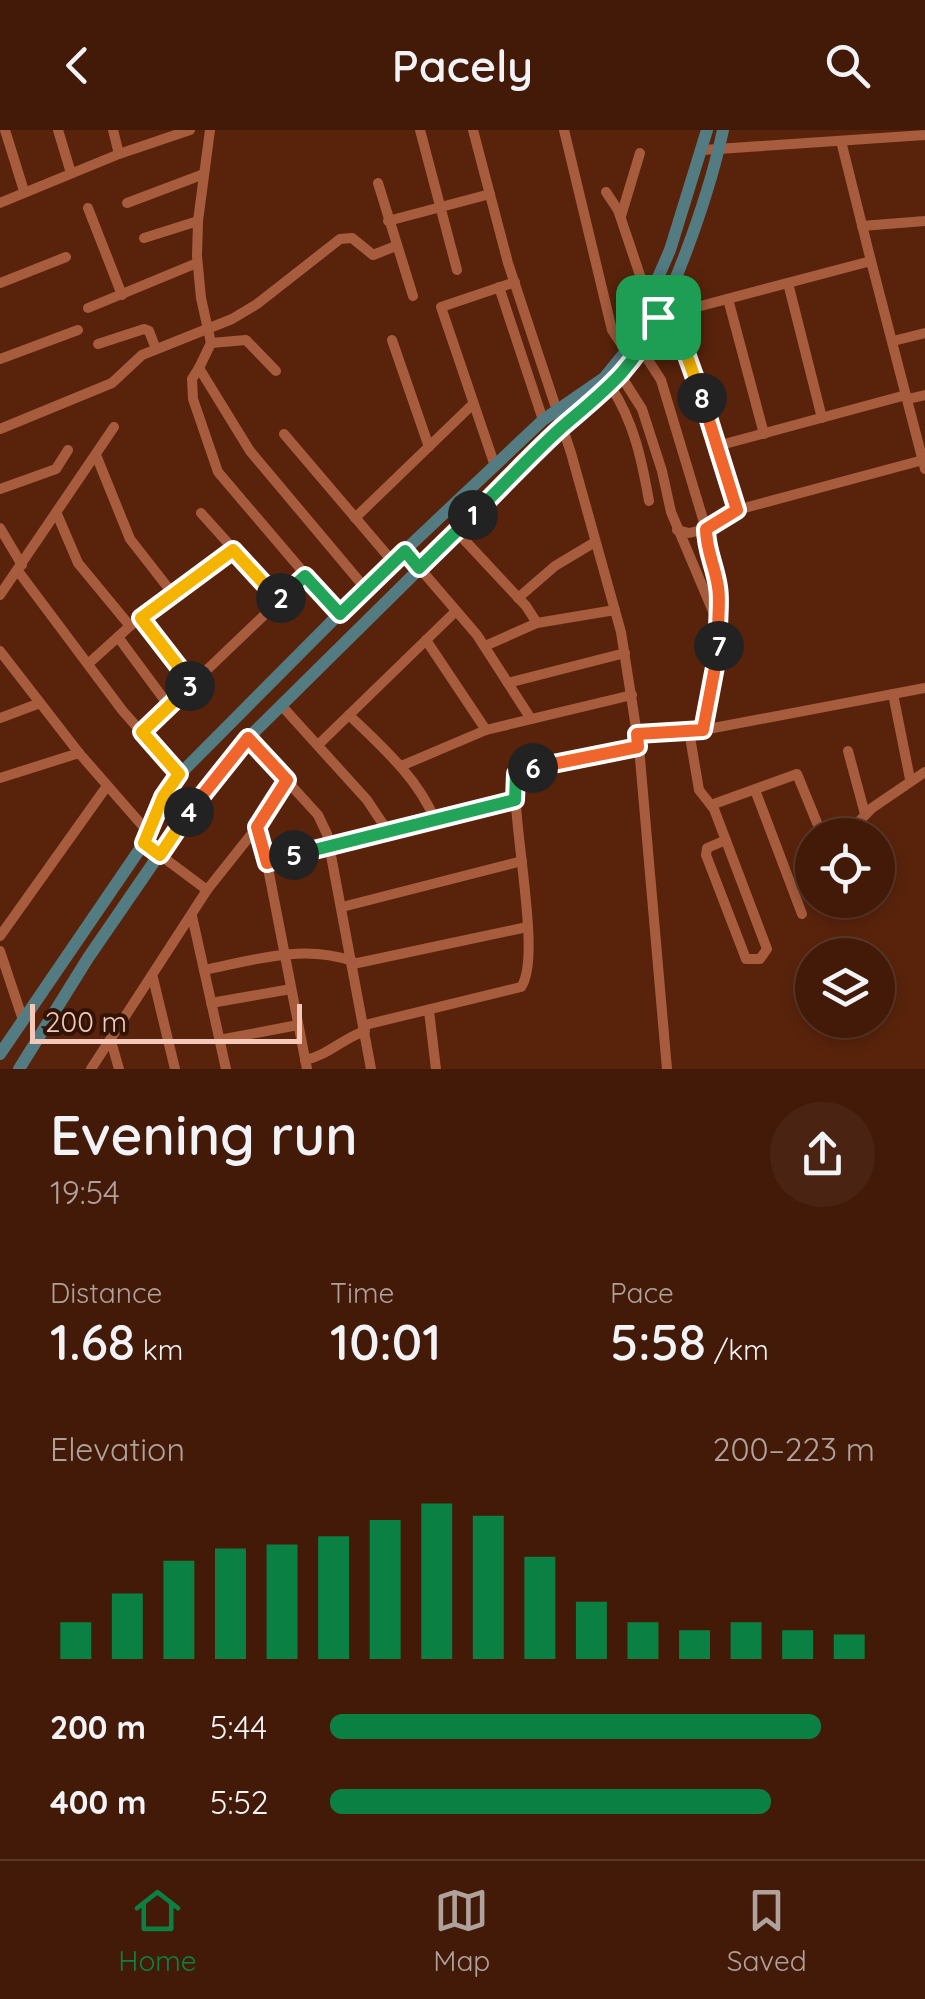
<!DOCTYPE html>
<html lang="en">
<head>
<meta charset="utf-8">
<style>
  :root { --surface:#431a08; --page:#4a2312; --text:#f1f3f6; --muted:#afa19c; --line:#5b3829; --accent:#0b8043 }
  body { margin:0; font-family:Quicksand,sans-serif; background:var(--page); color:var(--text); height:100vh; display:flex; flex-direction:column; font-size:38px; white-space:nowrap }
  * { box-sizing:border-box; margin:0 }
  p { font-size:32px; color:var(--muted) }
  .icon { flex:none; width:55px; height:55px; fill:none; stroke:currentColor; stroke-width:2; stroke-linecap:round; stroke-linejoin:round }
  .map { position:relative; height:939px; overflow:hidden }
  .drawer { display:flex; flex-direction:column; background:var(--surface); flex:1 }
  .drawer>* { flex:none }
  .fabs { position:absolute; left:795px; top:688px; display:grid; gap:20px }
  .fabs a { display:grid; place-items:center; width:100px; height:100px; border-radius:50%; background:var(--surface); box-shadow:0 5px 15px #0003,0 0 0 2px var(--line); font-size:50px }
  .scale { position:absolute; left:30px; bottom:25px; width:272px; box-sizing:border-box; padding-left:10px; border:5px solid #f3c8b8; border-top:0; font-size:28px; line-height:35px; white-space:nowrap; color:#f3c8b8; -webkit-text-stroke:8px #321307; paint-order:stroke }
  .pin { position:absolute; display:grid; place-items:center; width:85px; height:85px; color:#fff; margin:-42px; border-radius:20px; box-shadow:0 5px 15px #0006 }
  .km { position:absolute; width:50px; height:50px; margin:-25px; border-radius:50%; background:#222; color:#fff; font-size:28px; line-height:50px; text-align:center }
  .round { display:grid; place-items:center; flex:none; width:105px; height:105px; border-radius:52px; background:var(--page) }
  .summary { display:flex; align-items:center; justify-content:space-between; height:170px; padding:0 50px }
  h1 { font-size:55px; font-weight:600; line-height:75px }
  .metrics { display:grid; grid-template-columns:repeat(3,1fr); gap:15px; height:170px; padding:10px 50px }
  .metrics div { display:grid; align-content:center }
  .metrics b { font-size:50px; font-weight:600 }
  .metrics small { font-size:28px; font-weight:400 }
  .metrics p { font-size:28px }
  .chart { height:280px; padding:20px 50px }
  .chart p { display:flex; justify-content:space-between }
  .chart svg { width:100%; height:180px; margin-top:10px; stroke:var(--accent); stroke-width:6 }
  ul { padding:0 50px; list-style:none; font-size:32px }
  li { display:grid; grid-template-columns:160px 120px 1fr; align-items:center; height:75px }
  li i { height:25px; border-radius:12px; background:var(--accent) }
  header { display:flex; justify-content:space-between; align-items:center; height:130px; padding:0 50px; background:var(--surface); font-size:45px; font-weight:600 }
  .tabs { display:flex; justify-content:space-around; align-items:center; height:140px; border-top:2px solid var(--line); background:var(--surface); font-size:28px; color:var(--muted) }
  .tabs a { display:grid; justify-items:center; gap:5px }
  .tabs .current { color:var(--accent) }
  .map>svg:first-child { display:block }
  .lines { fill:none; stroke-linecap:round; stroke-linejoin:round }
  .minor { stroke:#a75c3e; stroke-width:10 }
  .major { stroke:#527b82; stroke-width:12 }
  .split-1-casing { stroke:#fff; stroke-width:20 }
  .split-2-casing { stroke:#fff; stroke-width:20 }
  .split-3-casing { stroke:#fff; stroke-width:20 }
  .split-4-casing { stroke:#fff; stroke-width:20 }
  .split-5-casing { stroke:#fff; stroke-width:20 }
  .split-6-casing { stroke:#fff; stroke-width:20 }
  .split-7-casing { stroke:#fff; stroke-width:20 }
  .split-8-casing { stroke:#fff; stroke-width:20 }
  .split-9-casing { stroke:#fff; stroke-width:20 }
  .split-1 { stroke:#22a559; stroke-width:12 }
  .split-2 { stroke:#22a559; stroke-width:12 }
  .split-3 { stroke:#f5b400; stroke-width:12 }
  .split-4 { stroke:#f5b400; stroke-width:12 }
  .split-5 { stroke:#f0652b; stroke-width:12 }
  .split-6 { stroke:#22a559; stroke-width:12 }
  .split-7 { stroke:#f0652b; stroke-width:12 }
  .split-8 { stroke:#f0652b; stroke-width:12 }
  .split-9 { stroke:#f5b400; stroke-width:12 }
</style>
</head>
<body>
<header><svg class="icon" aria-label="back" viewBox="0 0 24 24"><path d="M15 5l-7 7 7 7"/></svg>Pacely<svg class="icon" aria-label="search" viewBox="0 0 24 24"><circle cx="10" cy="10" r="6"/><path d="M15 15l6 6"/></svg></header>
<div class="map">
<svg width="925" height="939" viewBox="0 0 925 939">
  <rect width="100%" height="100%" fill="#59230b"/>
  <g class="lines">
    <g class="minor">
      <path d="M5,0L24,61"/>
      <path d="M58,0L71,43"/>
      <path d="M113,0L119,24"/>
      <path d="M210,0L198,91L197,126L201,168L211,213L199,238L250,321L365,458"/>
      <path d="M420,0L457,140"/>
      <path d="M473,0L508,133L571,323L621,502L639,617L667,939"/>
      <path d="M564,0L612,200L626,221"/>
      <path d="M841,11L871,131"/>
      <path d="M703,20L925,5"/>
      <path d="M378,53L413,166"/>
      <path d="M606,62L618,80L649,172"/>
      <path d="M0,73L119,24L190,0"/>
      <path d="M127,73L204,44"/>
      <path d="M88,78L122,165"/>
      <path d="M621,86L640,23"/>
      <path d="M388,91L490,64"/>
      <path d="M862,96L925,91"/>
      <path d="M144,108L198,91"/>
      <path d="M0,153L66,127"/>
      <path d="M788,153L822,288"/>
      <path d="M499,157L543,290"/>
      <path d="M728,169L764,304"/>
      <path d="M88,178L197,133"/>
      <path d="M672,183L737,380"/>
      <path d="M659,187L871,131L925,339"/>
      <path d="M392,210L429,317"/>
      <path d="M893,211L925,203"/>
      <path d="M211,213L246,210L276,241"/>
      <path d="M98,214L144,199L149,201L156,219"/>
      <path d="M641,219L661,250L706,399L689,403L677,400"/>
      <path d="M0,229L78,200"/>
      <path d="M199,238L192,249L193,269L218,342L339,484"/>
      <path d="M621,246L642,279L662,341L671,382L715,486"/>
      <path d="M611,257C634,292 642,331 649,371"/>
      <path d="M908,269L925,265"/>
      <path d="M0,299L112,253L142,225L232,189L257,174L340,109L352,108L373,125L396,116"/>
      <path d="M284,304L393,432"/>
      <path d="M717,316L906,265"/>
      <path d="M96,325L130,409L173,464"/>
      <path d="M495,336L441,177L515,152"/>
      <path d="M0,359L56,339L68,320"/>
      <path d="M201,383L279,470"/>
      <path d="M57,384L78,433L130,496"/>
      <path d="M355,388L473,274"/>
      <path d="M0,398L22,435"/>
      <path d="M456,401L526,476L537,493"/>
      <path d="M405,421L477,505L531,589"/>
      <path d="M18,441L122,580L179,645"/>
      <path d="M0,465L114,297"/>
      <path d="M518,468L555,436L595,412"/>
      <path d="M141,488L192,554"/>
      <path d="M118,507L169,576"/>
      <path d="M426,510L486,600"/>
      <path d="M485,516L537,493L615,480"/>
      <path d="M0,521L79,623L148,702"/>
      <path d="M88,534L130,496L233,419"/>
      <path d="M508,553L625,523"/>
      <path d="M893,564L910,649"/>
      <path d="M281,575L367,670L387,700"/>
      <path d="M349,585C381,616 418,648 435,690"/>
      <path d="M0,588L40,573"/>
      <path d="M703,600L719,517L716,487L719,459L707,421L706,399L737,380L923,330"/>
      <path d="M689,601L699,660L714,679L767,819L760,829H746L706,725L707,718L726,710"/>
      <path d="M142,602L305,446"/>
      <path d="M637,603L703,600L925,558"/>
      <path d="M248,608L318,685L327,704L371,939"/>
      <path d="M318,615L456,481"/>
      <path d="M848,621L865,684"/>
      <path d="M401,636L486,600L632,565"/>
      <path d="M0,648L79,623"/>
      <path d="M755,660L802,784"/>
      <path d="M711,675L797,644L822,705"/>
      <path d="M257,697L287,650"/>
      <path d="M846,705L872,678L925,642"/>
      <path d="M144,713L207,760L257,697L267,733L307,939"/>
      <path d="M267,733L515,670"/>
      <path d="M342,777L522,731"/>
      <path d="M192,786L226,939"/>
      <path d="M0,806L107,656"/>
      <path d="M0,821L23,890"/>
      <path d="M353,834L527,797"/>
      <path d="M204,840C254,830 302,814 352,831"/>
      <path d="M153,848L175,939"/>
      <path d="M211,873L291,859"/>
      <path d="M429,881L436,939"/>
      <path d="M365,895L521,857C543,827 510,688 516,644L639,617"/>
      <path d="M219,910L298,895"/>
      <path d="M111,911L119,939"/>
      <path d="M305,930C329,925 343,908 365,901"/>
      <path d="M91,939L207,760"/>
    </g>
    <g class="major">
      <path d="M0,924L144,713L163,667L179,645L365,458L543,290L604,248L626,221L670,120L707,0"/>
      <path d="M19,939L88,828L178,697L234,622L562,298C586,279 612,260 630,235C669,183 709,65 723,0"/>
    </g>
  </g>
  <g class="lines">
    <g class="split-1-casing">
      <path id="split-1" d="M473,385C503,356 531,325 562,297C606,259 632,241 658,187"/>
    </g>
    <g class="split-2-casing">
      <path id="split-2" d="M281,468L305,446L340,484L405,421L419,438L473,385"/>
    </g>
    <g class="split-3-casing">
      <path id="split-3" d="M190,556L192,554L141,488L233,420L279,470L281,468"/>
    </g>
    <g class="split-4-casing">
      <path id="split-4" d="M189,682L160,725L144,713L163,667L179,644L142,602L190,556"/>
    </g>
    <g class="split-5-casing">
      <path id="split-5" d="M189,682L248,608L287,650L257,697L267,733L294,725"/>
    </g>
    <g class="split-6-casing">
      <path id="split-6" d="M294,725L515,670L516,644L533,638"/>
    </g>
    <g class="split-7-casing">
      <path id="split-7" d="M533,638L638,617L637,604L703,600L719,516"/>
    </g>
    <g class="split-8-casing">
      <path id="split-8" d="M702,268L737,380L706,399C706,420 715,436 718,457C721,474 716,496 719,516"/>
    </g>
    <g class="split-9-casing">
      <path id="split-9" d="M658,187L672,184L702,268"/>
    </g>
    <use href="#split-1" class="split-1"/>
    <use href="#split-2" class="split-2"/>
    <use href="#split-3" class="split-3"/>
    <use href="#split-4" class="split-4"/>
    <use href="#split-5" class="split-5"/>
    <use href="#split-6" class="split-6"/>
    <use href="#split-7" class="split-7"/>
    <use href="#split-8" class="split-8"/>
    <use href="#split-9" class="split-9"/>
  </g>
</svg>
<div class="fabs">
<a><svg class="icon" aria-label="locate" viewBox="0 0 24 24"><circle cx="12" cy="12" r="6"/><path d="M12 2v4M12 18v4M2 12h4M18 12h4"/></svg></a>
<a><svg class="icon" aria-label="layers" viewBox="0 0 24 24"><path d="M12 4l9 5-9 5-9-5zM3 14l9 5 9-5"/></svg></a>
</div>
<div class="scale">200 m</div>
<div class="pin" style="left:658px;top:187px;background:#1e9e55"><svg class="icon" aria-label="arrive" viewBox="0 0 24 24"><path d="M6 21V4h12l-3 4 3 4H6"/></svg></div>
<b class="km" style="left:473px;top:385px">1</b>
<b class="km" style="left:281px;top:468px">2</b>
<b class="km" style="left:190px;top:556px">3</b>
<b class="km" style="left:189px;top:682px">4</b>
<b class="km" style="left:294px;top:725px">5</b>
<b class="km" style="left:533px;top:638px">6</b>
<b class="km" style="left:719px;top:516px">7</b>
<b class="km" style="left:702px;top:268px">8</b>
</div>
<section class="drawer">
<div class="summary"><div><h1>Evening run</h1><p>19:54</p></div><a class="round"><svg class="icon" aria-label="share" viewBox="0 0 24 24"><path d="M12 15V3M7 8l5-5 5 5M5 13v7h14v-7"/></svg></a></div>
<div class="metrics">
<div><p>Distance</p><b>1.68<small> km</small></b></div>
<div><p>Time</p><b>10:01</b></div>
<div><p>Pace</p><b>5:58<small> /km</small></b></div>
</div>
<div class="chart"><p><span>Elevation</span>200–223 m</p>
<svg viewBox="0 0 160 44" preserveAspectRatio="none"><path d="M5 44V35M15 44V28M25 44V20M35 44V17M45 44V16M55 44V14M65 44V10M75 44V6M85 44V9M95 44V19M105 44V30M115 44V35M125 44V37M135 44V35M145 44V37M155 44V38"/></svg>
</div>
<ul>
<li><b>200 m</b>5:44<i style="width:90%"></i></li>
<li><b>400 m</b>5:52<i style="width:81%"></i></li>
</ul>
</section>
<nav class="tabs">
<a class="current"><svg class="icon" aria-label="home" viewBox="0 0 24 24"><path d="M3 11l9-7 9 7M6 9v11h12V9"/></svg>Home</a>
<a><svg class="icon" aria-label="map" viewBox="0 0 24 24"><path d="M3 6l6-2 6 2 6-2v14l-6 2-6-2-6 2zM9 4v14M15 6v14"/></svg>Map</a>
<a><svg class="icon" aria-label="saved" viewBox="0 0 24 24"><path d="M7 4h10v16l-5-4-5 4z"/></svg>Saved</a>
</nav>
</body>
</html>
